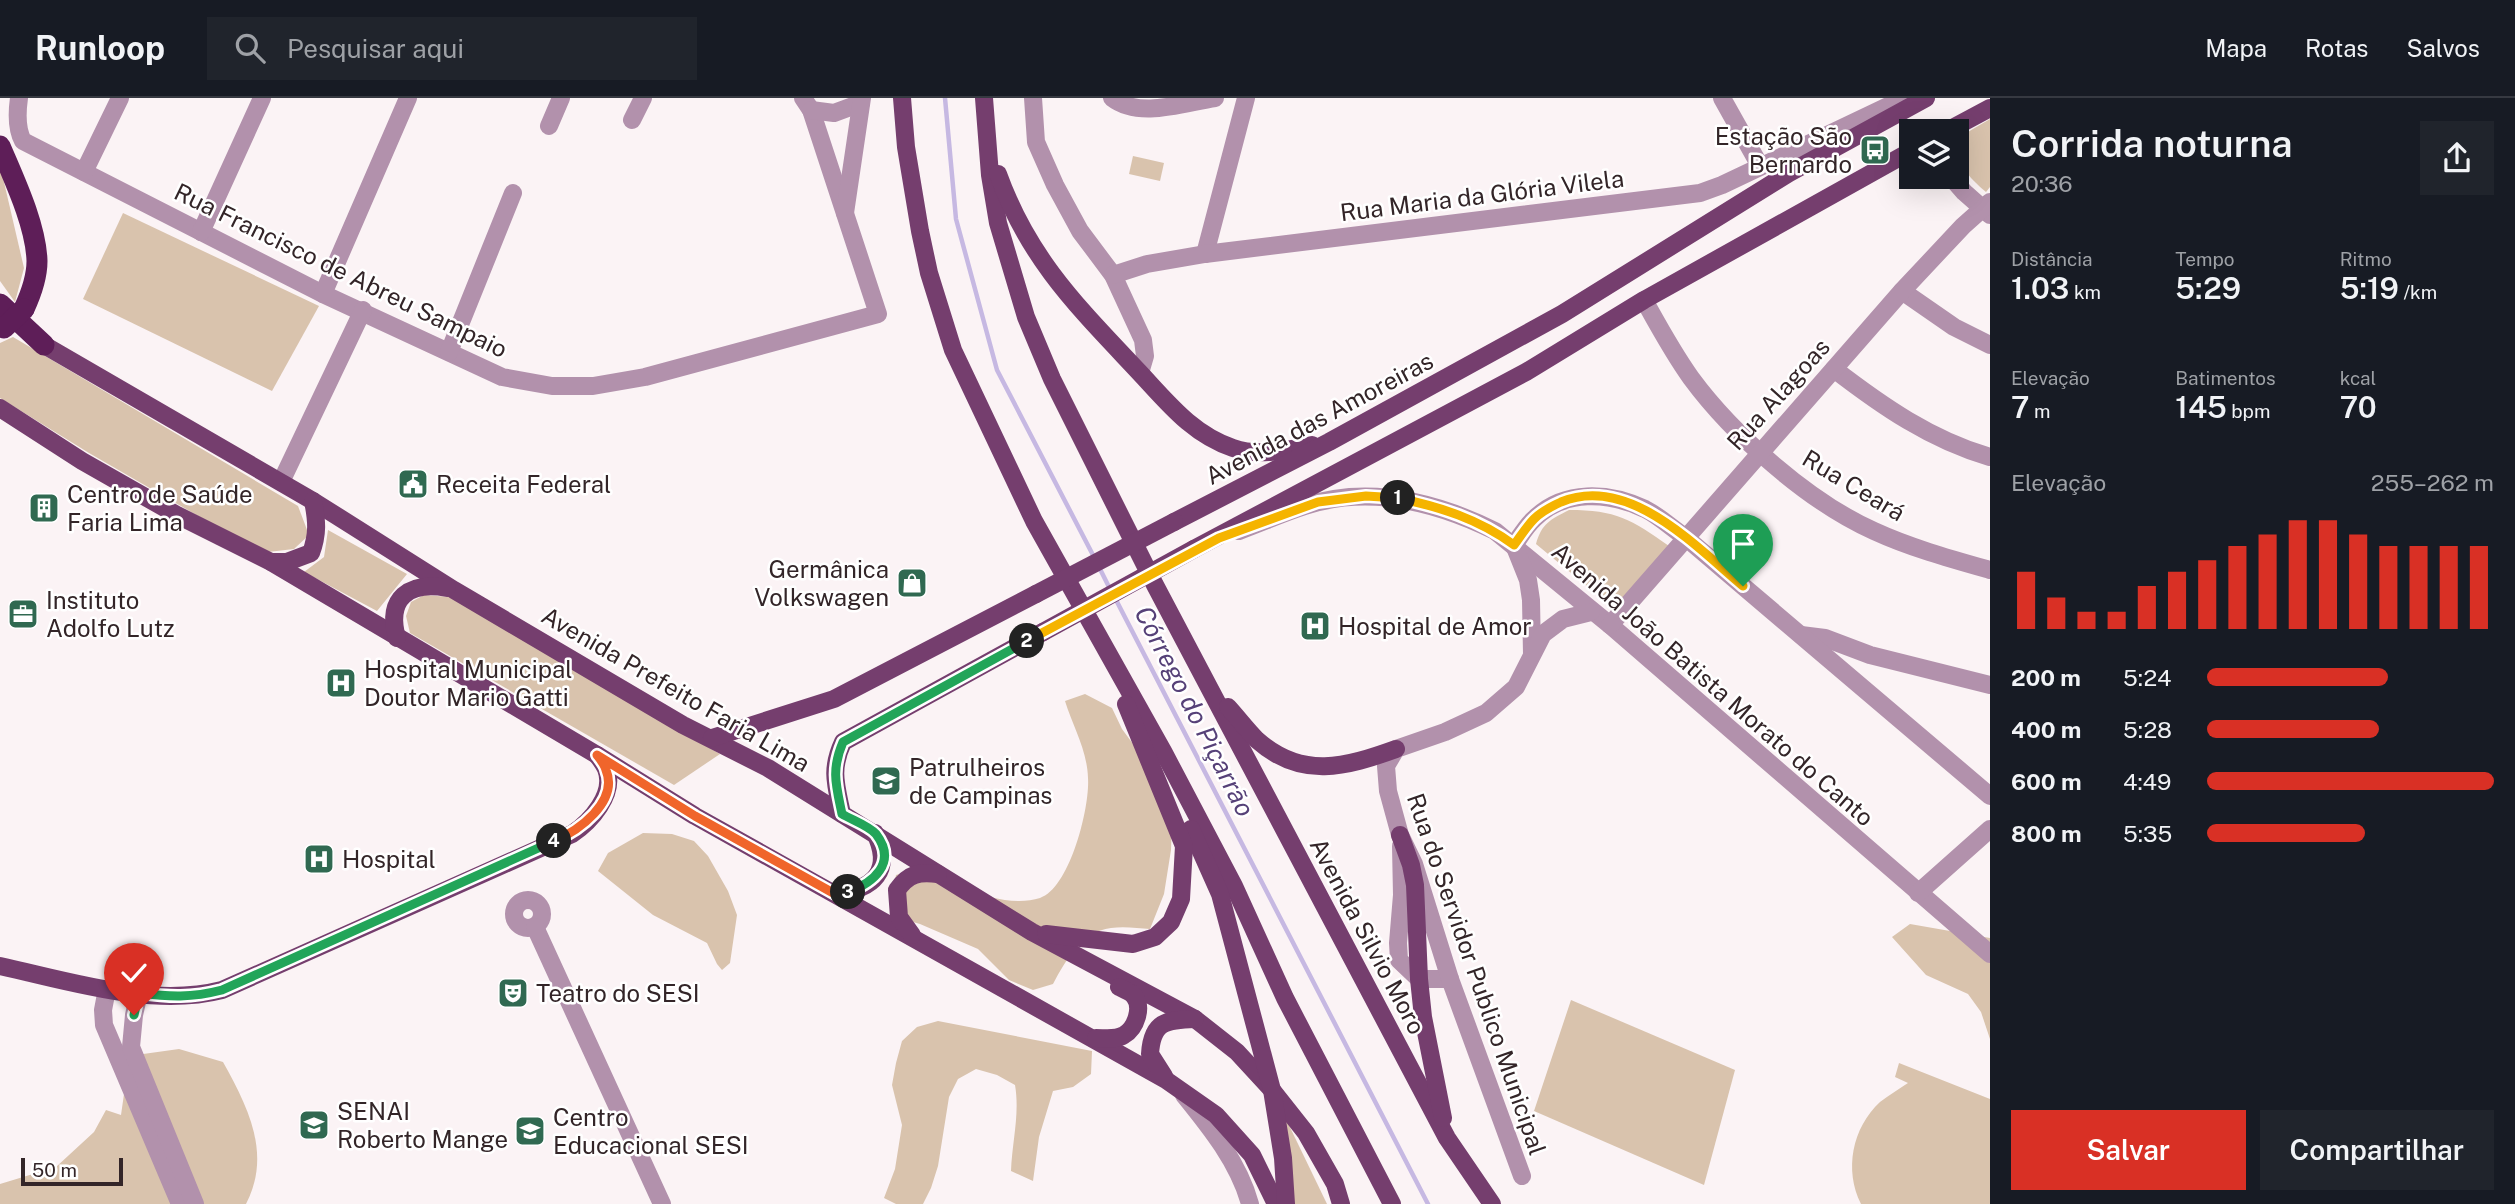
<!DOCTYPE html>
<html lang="pt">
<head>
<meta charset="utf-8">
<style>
  :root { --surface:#171b24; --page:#20242c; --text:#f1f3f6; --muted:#9ea1a6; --line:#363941; --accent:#d93025 }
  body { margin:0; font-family:"Public Sans",sans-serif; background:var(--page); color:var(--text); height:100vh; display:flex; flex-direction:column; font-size:26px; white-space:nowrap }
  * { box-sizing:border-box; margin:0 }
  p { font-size:23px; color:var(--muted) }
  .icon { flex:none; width:38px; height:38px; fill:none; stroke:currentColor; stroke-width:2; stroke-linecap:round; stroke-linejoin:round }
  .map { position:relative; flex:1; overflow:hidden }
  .details { display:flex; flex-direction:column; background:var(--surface); width:525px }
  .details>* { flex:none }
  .controls { position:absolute; left:1899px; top:21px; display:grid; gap:14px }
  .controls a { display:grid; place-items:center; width:70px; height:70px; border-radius:0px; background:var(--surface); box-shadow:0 7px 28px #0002; font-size:35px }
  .scale { position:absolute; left:21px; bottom:18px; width:102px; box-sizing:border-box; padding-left:7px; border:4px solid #332528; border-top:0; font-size:19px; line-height:24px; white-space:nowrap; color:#332528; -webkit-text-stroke:5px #fff; paint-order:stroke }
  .pin { position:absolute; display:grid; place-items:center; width:60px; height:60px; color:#fff; margin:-72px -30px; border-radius:50% 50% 50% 0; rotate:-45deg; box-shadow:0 0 7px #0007 }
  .pin .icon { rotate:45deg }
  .km { position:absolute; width:35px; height:35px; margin:-18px; border-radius:50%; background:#222; color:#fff; font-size:19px; line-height:35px; text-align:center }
  .round { display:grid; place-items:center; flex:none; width:74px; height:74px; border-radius:0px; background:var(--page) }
  .headline { display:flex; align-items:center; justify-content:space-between; height:119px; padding:0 21px }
  h1 { font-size:38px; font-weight:600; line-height:52px }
  .stats { display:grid; grid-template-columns:repeat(3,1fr); gap:10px; height:119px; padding:7px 21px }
  .stats div { display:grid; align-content:center }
  .stats b { font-size:30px; font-weight:600 }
  .stats small { font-size:19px; font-weight:400 }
  .stats p { font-size:19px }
  .chart { height:196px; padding:14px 21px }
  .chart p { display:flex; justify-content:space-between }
  .chart svg { width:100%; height:126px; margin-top:7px; stroke:var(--accent); stroke-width:6 }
  .primary-button { display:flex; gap:14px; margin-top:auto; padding:14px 21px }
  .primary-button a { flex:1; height:80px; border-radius:0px; background:var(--accent); color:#fff; font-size:28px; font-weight:600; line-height:80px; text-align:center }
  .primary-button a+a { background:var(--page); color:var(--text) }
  ul { padding:0 21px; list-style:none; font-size:23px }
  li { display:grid; grid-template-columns:112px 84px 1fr; align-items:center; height:52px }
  li i { height:18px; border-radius:9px; background:var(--accent) }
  header { display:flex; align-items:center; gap:42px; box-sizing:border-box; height:98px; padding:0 35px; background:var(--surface); border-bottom:2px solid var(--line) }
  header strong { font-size:33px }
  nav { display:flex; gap:38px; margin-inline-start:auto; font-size:24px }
  .search { width:490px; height:63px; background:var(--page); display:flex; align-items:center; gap:18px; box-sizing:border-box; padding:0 24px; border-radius:0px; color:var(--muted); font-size:26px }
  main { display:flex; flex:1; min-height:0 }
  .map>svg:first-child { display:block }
  .green { fill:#d9c3ad }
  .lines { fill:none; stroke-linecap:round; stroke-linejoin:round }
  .stream { stroke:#c6b8e2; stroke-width:4.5 }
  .minor { stroke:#b291ac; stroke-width:18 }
  .major { stroke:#753e6e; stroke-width:18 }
  .highway { stroke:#5e1e58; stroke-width:21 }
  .major-bridge { stroke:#753e6e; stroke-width:18 }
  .highway-bridge { stroke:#5e1e58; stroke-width:21 }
  .split-1-casing { stroke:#fff; stroke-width:14 }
  .split-2-casing { stroke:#fff; stroke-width:14 }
  .split-3-casing { stroke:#fff; stroke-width:14 }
  .split-4-casing { stroke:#fff; stroke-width:14 }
  .split-5-casing { stroke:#fff; stroke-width:14 }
  .split-1 { stroke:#f5b400; stroke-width:9 }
  .split-2 { stroke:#f5b400; stroke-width:9 }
  .split-3 { stroke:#22a559; stroke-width:9 }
  .split-4 { stroke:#f0652b; stroke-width:9 }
  .split-5 { stroke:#22a559; stroke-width:9 }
  .labels { text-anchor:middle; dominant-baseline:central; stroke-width:5; stroke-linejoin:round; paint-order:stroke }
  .poi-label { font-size:24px; fill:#332528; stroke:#fff; text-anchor:start }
  .street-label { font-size:24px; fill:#332528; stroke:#fff }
  .water-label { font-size:26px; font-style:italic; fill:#564178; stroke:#fff }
</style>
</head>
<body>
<header>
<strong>Runloop</strong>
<div class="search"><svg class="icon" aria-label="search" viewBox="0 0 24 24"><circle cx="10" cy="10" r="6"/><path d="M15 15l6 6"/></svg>Pesquisar aqui</div>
<nav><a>Mapa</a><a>Rotas</a><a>Salvos</a></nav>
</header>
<main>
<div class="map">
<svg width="1990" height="1106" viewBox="0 0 1990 1106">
  <rect width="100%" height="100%" fill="#fbf3f5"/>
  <g class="green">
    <path d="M1990,21V89L1986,94C1968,79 1956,65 1956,41Z"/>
    <path d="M1133,58L1164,65L1160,83L1129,76Z"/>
    <path d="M0,67L24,170L15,204L0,183Z"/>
    <path d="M123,115L319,208L272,293L83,201Z"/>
    <path d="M13,239L298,408L309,437L294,451L268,454L212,426L89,355L0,300V245Z"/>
    <path d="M1569,412C1616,412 1631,421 1669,448L1623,505L1611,508L1536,446C1542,425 1550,422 1569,412Z"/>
    <path d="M328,432L407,476L377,513L304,474L324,459Z"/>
    <path d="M424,497L450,499L720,656L674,687L410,535L406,518L411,504Z"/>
    <path d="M1085,596L1112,610L1122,631L1173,700L1171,752L1164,796L1150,831C1138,830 1123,828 1111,830C1081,834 1066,862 1053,886L1033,892L1009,882L978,851L920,826L899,820L892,799L896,777L916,771C949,785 1003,812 1040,800C1070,790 1090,709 1088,680C1087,651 1073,629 1065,603Z"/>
    <path d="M643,735L672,736L694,743L708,758L728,793L737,817L730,865L722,872L717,866L707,845L653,817L598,773L608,755Z"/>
    <path d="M1910,826L1990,840V941L1981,914L1968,896L1926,877L1892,839Z"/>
    <path d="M1571,902L1735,972L1704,1087L1534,1013Z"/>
    <path d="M938,923L1092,953L1091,976L1073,989L1053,993L1039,1039L1033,1083L1011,1073C1012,1044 1020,1016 1015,987L997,977L976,971L958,981L949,999L938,1068L931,1090L923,1106H896L884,1100L895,1071L902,1027L892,987L896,965L902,943L917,929Z"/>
    <path d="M179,951L223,964C248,1009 272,1056 246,1106H0V1086L56,1069L94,1034L106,1012L121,1017L127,975L136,957Z"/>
    <path d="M1899,965L1990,1001V1106H1861C1844,1072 1852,1030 1880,1004C1889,997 1899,991 1908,985L1895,979Z"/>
    <path d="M1285,1019L1327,1106H1293Z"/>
  </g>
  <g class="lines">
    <g class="stream">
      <path d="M945,0L956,121L997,272L1094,459"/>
      <path d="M1098,467L1110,491"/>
      <path d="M1114,498L1428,1106"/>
    </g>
    <g class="minor">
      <path d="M19,0C17,14 16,30 23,43L323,196L502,279L552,288H593L645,279L878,216L811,12L803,0"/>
      <path d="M1033,0L1036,44L1055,87L1080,133L1113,177L1143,242L1145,258L1140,275"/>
      <path d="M1112,0C1139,21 1183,5 1215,0"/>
      <path d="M1722,0L1760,68"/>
      <path d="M811,12L834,15L861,5"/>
      <path d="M632,22L643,0"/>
      <path d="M549,28L561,0"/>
      <path d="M84,74L120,0"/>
      <path d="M1951,79L1964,94L1990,117"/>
      <path d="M845,115L862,0"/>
      <path d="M201,134L262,0"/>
      <path d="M1205,156L1246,0"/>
      <path d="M1113,177L1147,166L1205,156L1700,95L1722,87L1905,0"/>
      <path d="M1902,193L1954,229L1990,247"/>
      <path d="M323,196L408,0"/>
      <path d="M1644,202C1659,229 1673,255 1691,280C1733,337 1809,404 1874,433C1911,450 1951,461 1990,472"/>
      <path d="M449,254L513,95"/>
      <path d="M1834,271C1882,308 1931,342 1990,359"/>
      <path d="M281,384L363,212"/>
      <path d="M1239,433C1261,425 1283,415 1305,408C1369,387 1436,404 1495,433L1610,527L1990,856"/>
      <path d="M1610,527L1902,193L1963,128L1990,104"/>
      <path d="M1801,537L1825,540L1870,557L1990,587"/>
      <path d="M1532,556L1531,502L1528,482L1514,447C1520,439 1526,428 1534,421C1564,391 1609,394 1645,411C1659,418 1672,430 1685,439L1990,698"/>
      <path d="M1401,748L1402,797L1398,845L1399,862L1419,881H1450"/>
      <path d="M1918,795L1990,731"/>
      <circle cx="528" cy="816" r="14"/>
      <path d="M535,829L662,1106"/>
      <path d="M107,891L103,912L104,927L180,1106"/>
      <path d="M139,895L134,917L131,949L195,1106"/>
      <path d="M1184,997C1210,1029 1239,1065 1250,1106"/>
      <path d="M1522,1078L1450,881L1414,766L1400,737L1388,693L1386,668L1396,651L1445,634L1486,615L1516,589L1543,536L1563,521L1591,514"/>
    </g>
    <g class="major">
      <path d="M902,0L906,49L920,133L929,175L953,252L1034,423L1164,655L1234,788L1285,900L1392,1106"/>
      <path d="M984,0L990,77L998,125L1026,219L1052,281L1155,487L1447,1040L1492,1106"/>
      <path d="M1947,33L1990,10"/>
      <path d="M998,76C1029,162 1079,210 1139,274C1168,305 1192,336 1233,350C1259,359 1286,352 1312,347"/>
      <path d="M44,247L313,403L454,492L683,627L768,670L1032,834L1195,921L1237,954L1272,992L1306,1035L1335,1086L1341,1106"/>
      <path d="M0,310L82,363L177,417L271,464L597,657L695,718L1166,982L1216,1017L1252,1057L1276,1106"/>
      <path d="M1174,424L1329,344L1562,216L1789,75L1926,0"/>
      <path d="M1194,451L1526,274L1644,202L1911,53"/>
      <path d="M271,464H287L311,455C318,436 317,423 313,403"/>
      <path d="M397,540C386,500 409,483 447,490"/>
      <path d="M1228,609C1238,620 1247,632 1257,642C1302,682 1346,669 1396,651"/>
      <path d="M712,640L834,601L1036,496"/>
      <path d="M842,716C836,687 830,672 843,644L1043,534"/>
      <path d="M1191,731L1220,796L1272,992L1283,1060L1286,1106"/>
      <path d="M1400,737L1411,767L1415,787L1419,881L1423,919L1443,1020"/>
      <path d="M835,795C874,792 893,773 875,735"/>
      <path d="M1046,836L1133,846L1155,839L1171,824L1181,801L1184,748L1126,606"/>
      <path d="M912,837L899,819L897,792C909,775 919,774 938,776"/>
      <path d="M0,868C69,883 152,910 222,892L572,736C590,724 616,696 606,671C604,666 600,661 597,657"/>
      <path d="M1096,940C1105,940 1116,942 1124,937C1136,930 1143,909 1134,898C1131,894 1123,891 1119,889"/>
      <path d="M1164,978L1150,956C1152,923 1166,922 1195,921"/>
    </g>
    <g class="highway">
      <path d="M0,48C14,81 36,127 37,163C37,179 31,196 24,211"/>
      <path d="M0,206L44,247"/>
    </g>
    <g class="major-bridge">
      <path d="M1036,496L1174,424"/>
      <path d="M1043,534L1194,451"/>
    </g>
    <path class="highway-bridge" d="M4,230L24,211"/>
  </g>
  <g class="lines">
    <g class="split-1-casing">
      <path id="split-1" d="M1398,400C1440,409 1479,421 1514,447C1520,439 1526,429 1534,421C1541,414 1552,408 1561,404C1629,376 1695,448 1743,488"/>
    </g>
    <g class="split-2-casing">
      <path id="split-2" d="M1027,543L1219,440L1318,404L1366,398L1398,400"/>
    </g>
    <g class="split-3-casing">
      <path id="split-3" d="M848,794C873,785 898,765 876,736C869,728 852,722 842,716C836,687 831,672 843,644L1027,543"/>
    </g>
    <g class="split-4-casing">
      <path id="split-4" d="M554,743C578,733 619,704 606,672C605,667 600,661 597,657L695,718L835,796L848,794"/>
    </g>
    <g class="split-5-casing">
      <path id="split-5" d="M134,917L139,895C170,899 191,900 222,892L554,743"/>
    </g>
    <use href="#split-1" class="split-1"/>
    <use href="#split-2" class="split-2"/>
    <use href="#split-3" class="split-3"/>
    <use href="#split-4" class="split-4"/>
    <use href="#split-5" class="split-5"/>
  </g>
  <defs>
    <g id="bus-square" transform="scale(1.575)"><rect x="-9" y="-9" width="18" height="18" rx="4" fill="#306951" stroke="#fff"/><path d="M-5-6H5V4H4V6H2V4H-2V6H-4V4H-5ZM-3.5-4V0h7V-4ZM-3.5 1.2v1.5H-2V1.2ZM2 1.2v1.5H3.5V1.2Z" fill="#fff"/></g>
    <g id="civic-square" transform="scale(1.575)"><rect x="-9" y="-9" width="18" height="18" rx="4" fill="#306951" stroke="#fff"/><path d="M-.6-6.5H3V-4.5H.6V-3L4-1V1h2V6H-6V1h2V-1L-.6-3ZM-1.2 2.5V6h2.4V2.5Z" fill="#fff"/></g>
    <g id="building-square" transform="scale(1.575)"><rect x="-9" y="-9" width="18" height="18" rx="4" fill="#306951" stroke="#fff"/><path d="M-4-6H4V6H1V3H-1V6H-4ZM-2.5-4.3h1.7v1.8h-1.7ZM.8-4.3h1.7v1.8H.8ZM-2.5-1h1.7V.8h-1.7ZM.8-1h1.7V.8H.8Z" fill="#fff"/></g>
    <g id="shop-square" transform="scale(1.575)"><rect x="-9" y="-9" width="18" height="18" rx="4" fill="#306951" stroke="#fff"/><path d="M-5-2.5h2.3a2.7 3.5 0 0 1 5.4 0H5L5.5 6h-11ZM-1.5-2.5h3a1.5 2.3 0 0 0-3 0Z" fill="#fff"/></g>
    <g id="office-square" transform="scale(1.575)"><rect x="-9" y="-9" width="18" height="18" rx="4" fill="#306951" stroke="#fff"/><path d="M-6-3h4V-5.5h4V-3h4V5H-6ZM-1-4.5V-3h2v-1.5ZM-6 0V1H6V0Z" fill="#fff"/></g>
    <g id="hospital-square" transform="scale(1.575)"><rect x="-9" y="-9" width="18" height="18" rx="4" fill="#306951" stroke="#fff"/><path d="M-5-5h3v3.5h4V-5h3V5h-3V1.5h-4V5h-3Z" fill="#fff"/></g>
    <g id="school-square" transform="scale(1.575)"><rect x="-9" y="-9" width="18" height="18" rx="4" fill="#306951" stroke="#fff"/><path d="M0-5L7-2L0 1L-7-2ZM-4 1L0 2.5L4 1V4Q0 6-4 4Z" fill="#fff"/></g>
    <g id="theatre-square" transform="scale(1.575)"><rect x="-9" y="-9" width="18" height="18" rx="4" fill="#306951" stroke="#fff"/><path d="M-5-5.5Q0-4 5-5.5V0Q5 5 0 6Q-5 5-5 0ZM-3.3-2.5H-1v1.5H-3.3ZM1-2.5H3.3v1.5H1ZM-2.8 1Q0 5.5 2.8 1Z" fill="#fff"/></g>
    <g id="university-square" transform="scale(1.575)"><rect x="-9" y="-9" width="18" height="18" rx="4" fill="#306951" stroke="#fff"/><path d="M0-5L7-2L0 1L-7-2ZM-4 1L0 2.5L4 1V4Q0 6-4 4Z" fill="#fff"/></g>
  </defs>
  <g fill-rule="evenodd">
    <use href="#bus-square" x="1875" y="52"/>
    <use href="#civic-square" x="413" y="386"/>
    <use href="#building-square" x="44" y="410"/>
    <use href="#shop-square" x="912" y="485"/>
    <use href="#office-square" x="23" y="516"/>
    <use href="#hospital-square" x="1315" y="528"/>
    <use href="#hospital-square" x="341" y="585"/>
    <use href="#school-square" x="886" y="683"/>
    <use href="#hospital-square" x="319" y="761"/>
    <use href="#theatre-square" x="513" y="895"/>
    <use href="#university-square" x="314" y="1027"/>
    <use href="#school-square" x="530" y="1033"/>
  </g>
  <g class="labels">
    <g class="poi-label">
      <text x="1852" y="38" text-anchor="end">Estação São<tspan x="1852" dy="28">Bernardo</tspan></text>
      <text x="436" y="386">Receita Federal</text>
      <text x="67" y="396">Centro de Saúde<tspan x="67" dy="28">Faria Lima</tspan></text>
      <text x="889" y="471" text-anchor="end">Germânica<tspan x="889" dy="28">Volkswagen</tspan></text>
      <text x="46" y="502">Instituto<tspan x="46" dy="28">Adolfo Lutz</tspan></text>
      <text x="1338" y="528">Hospital de Amor</text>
      <text x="364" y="571">Hospital Municipal<tspan x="364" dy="28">Doutor Mario Gatti</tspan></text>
      <text x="909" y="669">Patrulheiros<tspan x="909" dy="28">de Campinas</tspan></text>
      <text x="342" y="761">Hospital</text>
      <text x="536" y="895">Teatro do SESI</text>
      <text x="337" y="1013">SENAI<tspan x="337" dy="28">Roberto Mange</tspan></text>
      <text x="553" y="1019">Centro<tspan x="553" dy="28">Educacional SESI</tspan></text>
    </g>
    <g class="street-label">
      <text transform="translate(1482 97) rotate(-7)">Rua Maria da Glória Vilela</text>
      <text transform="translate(341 172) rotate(26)">Rua Francisco de Abreu Sampaio</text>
      <text transform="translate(1778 296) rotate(-48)">Rua Alagoas</text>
      <text transform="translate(1319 320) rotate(-28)">Avenida das Amoreiras</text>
      <text transform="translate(1854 387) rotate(31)">Rua Ceará</text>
      <text transform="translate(1713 586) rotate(41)">Avenida João Batista Morato do Canto</text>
      <text transform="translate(676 591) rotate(30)">Avenida Prefeito Faria Lima</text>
      <text transform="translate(1368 838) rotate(62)">Avenida Silvio Moro</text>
      <text transform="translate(1477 876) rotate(71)">Rua do Servidor Publico Municipal</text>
    </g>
    <g class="water-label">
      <text transform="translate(1195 613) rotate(63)">Córrego do Piçarrão</text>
    </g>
  </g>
</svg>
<div class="controls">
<a><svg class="icon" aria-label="layers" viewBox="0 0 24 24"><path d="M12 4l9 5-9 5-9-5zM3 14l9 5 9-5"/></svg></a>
</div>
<div class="scale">50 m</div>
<div class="pin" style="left:1743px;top:488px;background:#1e9e55"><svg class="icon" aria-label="arrive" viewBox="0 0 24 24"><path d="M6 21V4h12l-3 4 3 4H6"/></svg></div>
<div class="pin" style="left:134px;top:917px;background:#d93025"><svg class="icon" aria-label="check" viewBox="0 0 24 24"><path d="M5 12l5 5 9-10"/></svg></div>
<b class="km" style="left:1398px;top:400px">1</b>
<b class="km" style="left:1027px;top:543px">2</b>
<b class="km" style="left:848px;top:794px">3</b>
<b class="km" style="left:554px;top:743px">4</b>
</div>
<section class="details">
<div class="headline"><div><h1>Corrida noturna</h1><p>20:36</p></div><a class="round"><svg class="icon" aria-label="share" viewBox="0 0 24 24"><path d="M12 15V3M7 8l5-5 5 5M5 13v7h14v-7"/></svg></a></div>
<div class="stats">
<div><p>Distância</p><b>1.03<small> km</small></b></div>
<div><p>Tempo</p><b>5:29</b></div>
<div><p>Ritmo</p><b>5:19<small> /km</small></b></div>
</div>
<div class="stats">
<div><p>Elevação</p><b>7<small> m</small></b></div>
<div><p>Batimentos</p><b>145<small> bpm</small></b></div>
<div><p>kcal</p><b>70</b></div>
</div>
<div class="chart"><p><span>Elevação</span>255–262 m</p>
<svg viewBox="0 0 160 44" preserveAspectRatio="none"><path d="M5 44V24M15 44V33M25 44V38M35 44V38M45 44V29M55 44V24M65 44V20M75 44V15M85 44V11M95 44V6M105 44V6M115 44V11M125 44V15M135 44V15M145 44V15M155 44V15"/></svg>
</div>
<ul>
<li><b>200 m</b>5:24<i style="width:63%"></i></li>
<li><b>400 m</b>5:28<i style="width:60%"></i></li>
<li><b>600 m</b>4:49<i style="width:100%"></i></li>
<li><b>800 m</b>5:35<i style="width:55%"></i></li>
</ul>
<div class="primary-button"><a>Salvar</a><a>Compartilhar</a></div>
</section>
</main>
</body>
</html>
